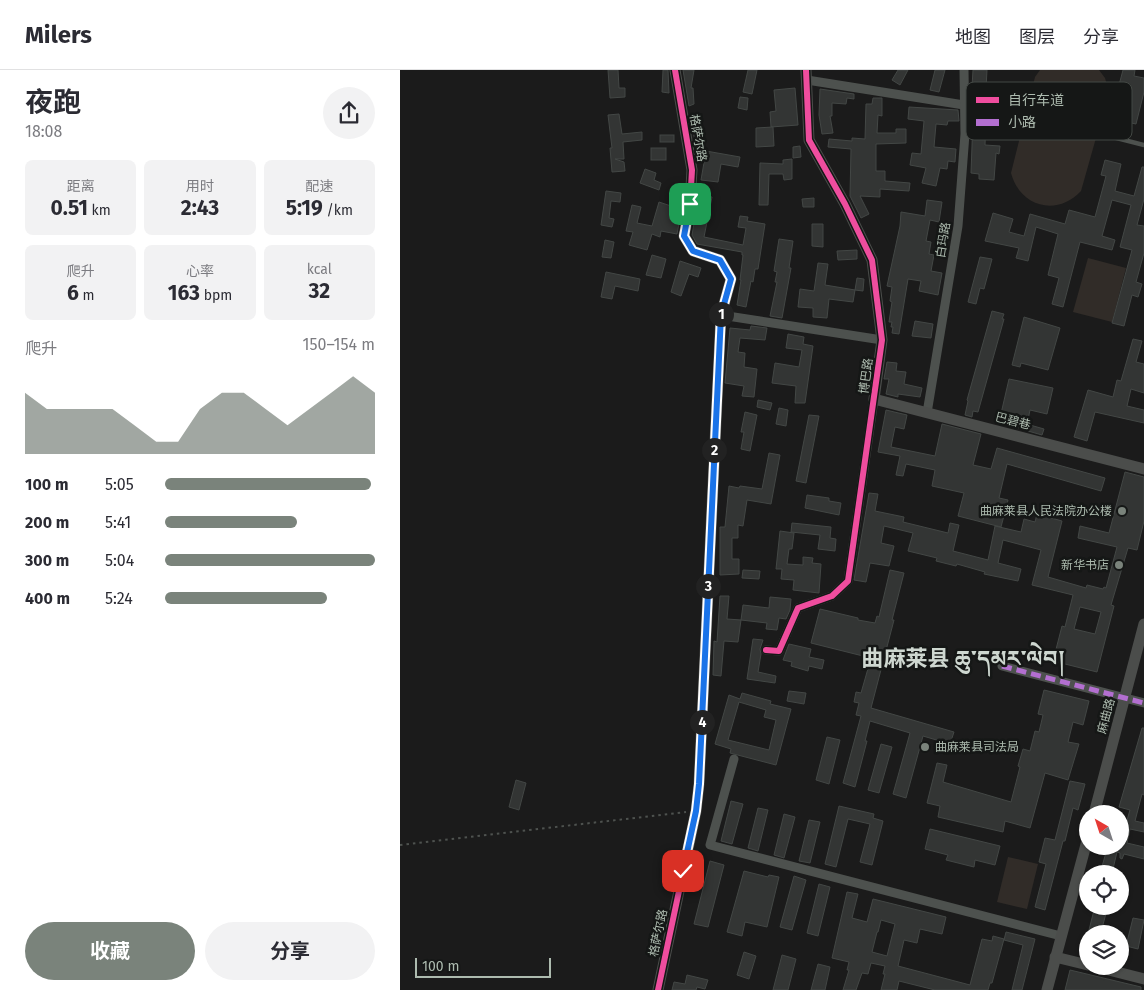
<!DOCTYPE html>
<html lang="zh">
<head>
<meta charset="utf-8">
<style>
  :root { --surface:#fff; --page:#f2f2f3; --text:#2b2b33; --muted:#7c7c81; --line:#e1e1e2; --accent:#7a837b }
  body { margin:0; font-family:"Fira Sans","Noto Sans SC","Noto Serif Tibetan",sans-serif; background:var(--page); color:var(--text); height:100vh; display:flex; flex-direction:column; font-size:19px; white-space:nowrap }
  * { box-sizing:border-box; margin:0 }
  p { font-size:16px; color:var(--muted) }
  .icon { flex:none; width:28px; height:28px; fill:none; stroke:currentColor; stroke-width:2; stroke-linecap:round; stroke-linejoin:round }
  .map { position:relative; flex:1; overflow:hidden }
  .side { display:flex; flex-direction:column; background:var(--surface); width:400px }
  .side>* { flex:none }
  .needle { width:32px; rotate:321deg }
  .buttons { position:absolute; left:679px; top:735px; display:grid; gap:10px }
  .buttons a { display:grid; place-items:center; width:50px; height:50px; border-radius:50%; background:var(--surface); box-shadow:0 1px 4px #0004; font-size:25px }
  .scale { position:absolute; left:15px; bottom:12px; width:136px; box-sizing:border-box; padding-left:5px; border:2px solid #adbbaf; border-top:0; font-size:14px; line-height:18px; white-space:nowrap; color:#adbbaf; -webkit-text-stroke:4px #151716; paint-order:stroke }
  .pin { position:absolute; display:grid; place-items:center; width:42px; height:42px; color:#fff; margin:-21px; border-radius:10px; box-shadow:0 2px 8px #0006 }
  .km { position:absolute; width:25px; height:25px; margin:-12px; border-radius:50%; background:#222; color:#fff; font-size:14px; line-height:25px; text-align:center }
  .round { display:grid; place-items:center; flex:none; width:52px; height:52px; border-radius:26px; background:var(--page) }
  .headline { display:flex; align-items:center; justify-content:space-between; height:85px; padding:0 25px }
  h1 { font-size:28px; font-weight:700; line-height:38px }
  .metrics { display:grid; grid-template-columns:repeat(3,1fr); gap:8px; height:85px; padding:5px 25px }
  .metrics div { display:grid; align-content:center; border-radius:8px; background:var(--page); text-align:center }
  .metrics b { font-size:21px; font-weight:700 }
  .metrics small { font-size:14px; font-weight:400 }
  .metrics p { font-size:14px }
  .chart { height:140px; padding:10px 25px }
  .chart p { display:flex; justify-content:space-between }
  .chart svg { width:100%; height:90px; margin-top:5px; fill:var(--accent); opacity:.7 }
  .action { display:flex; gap:10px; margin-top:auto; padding:10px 25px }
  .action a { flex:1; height:58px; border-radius:30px; background:var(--accent); color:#fff; font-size:20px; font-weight:700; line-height:58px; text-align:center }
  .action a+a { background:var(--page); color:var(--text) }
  ul { padding:0 25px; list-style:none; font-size:16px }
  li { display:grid; grid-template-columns:80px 60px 1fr; align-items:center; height:38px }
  li i { height:12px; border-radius:6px; background:var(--accent) }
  header { display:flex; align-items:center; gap:30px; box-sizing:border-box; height:70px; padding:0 25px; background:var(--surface); border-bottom:1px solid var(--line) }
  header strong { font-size:24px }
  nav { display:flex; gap:28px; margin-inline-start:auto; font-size:18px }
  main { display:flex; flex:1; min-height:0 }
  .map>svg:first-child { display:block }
  .green { fill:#312c28 }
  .building { fill:#333534; stroke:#434745; fill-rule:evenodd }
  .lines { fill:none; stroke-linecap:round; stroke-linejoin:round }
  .path { stroke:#4e524f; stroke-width:2; stroke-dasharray:2.5 4; stroke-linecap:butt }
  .lane { stroke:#4d514e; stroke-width:4.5 }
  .street { stroke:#4d514e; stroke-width:9 }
  .secondary { stroke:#4b4d4b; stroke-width:11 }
  .quiet { stroke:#b36fd0; stroke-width:5; stroke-dasharray:10 5; stroke-linecap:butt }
  .cycleway-casing { stroke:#151716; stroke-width:9 }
  .cycleway { stroke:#ef4d9e; stroke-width:6 }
  .route-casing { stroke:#fff; stroke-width:10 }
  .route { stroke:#1a73e8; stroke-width:6 }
  .poi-dot { fill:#7a837b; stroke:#151716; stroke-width:2 }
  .labels { text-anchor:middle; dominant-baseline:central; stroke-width:5; stroke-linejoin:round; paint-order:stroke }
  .street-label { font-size:12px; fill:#adbbaf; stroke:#151716 }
  .poi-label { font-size:12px; fill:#adbbaf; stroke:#151716; text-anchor:end }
  .town-label { font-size:22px; font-weight:bold; fill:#ced7d0; stroke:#151716 }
  .key { fill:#151716; stroke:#434844; stroke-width:1 }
  .key-label { font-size:14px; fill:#adbbaf }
</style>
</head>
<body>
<header>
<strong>Milers</strong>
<nav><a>地图</a><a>图层</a><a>分享</a></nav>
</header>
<main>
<section class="side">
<div class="headline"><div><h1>夜跑</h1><p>18:08</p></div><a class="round"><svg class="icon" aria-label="share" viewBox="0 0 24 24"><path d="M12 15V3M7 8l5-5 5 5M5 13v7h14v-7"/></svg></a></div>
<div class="metrics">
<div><p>距离</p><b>0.51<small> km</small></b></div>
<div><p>用时</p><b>2:43</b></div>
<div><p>配速</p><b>5:19<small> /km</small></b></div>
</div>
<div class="metrics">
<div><p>爬升</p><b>6<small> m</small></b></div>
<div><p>心率</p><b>163<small> bpm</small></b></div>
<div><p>kcal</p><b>32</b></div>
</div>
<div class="chart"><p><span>爬升</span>150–154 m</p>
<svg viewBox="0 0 160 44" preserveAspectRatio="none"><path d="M0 44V14L10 22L20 22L30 22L40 22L50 30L60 38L70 38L80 22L90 14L100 14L110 22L120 30L130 22L140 14L150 6L160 14V44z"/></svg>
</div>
<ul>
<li><b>100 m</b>5:05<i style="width:98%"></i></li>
<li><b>200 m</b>5:41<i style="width:63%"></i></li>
<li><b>300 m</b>5:04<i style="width:100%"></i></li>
<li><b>400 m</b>5:24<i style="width:77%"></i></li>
</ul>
<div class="action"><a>收藏</a><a>分享</a></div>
</section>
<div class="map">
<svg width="744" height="920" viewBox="0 0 744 920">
  <rect width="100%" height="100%" fill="#1b1b1b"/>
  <g class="green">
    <path d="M640,0H699L705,8L709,22L681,121C657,147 620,137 611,103L635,7Z"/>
    <path d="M688,188L726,198L712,252L673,242Z"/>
    <path d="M608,787L638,794L627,839L597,832Z"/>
  </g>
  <g class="building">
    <path d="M208,0H218L219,18H225V27L210,28Z"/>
    <path d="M263,0H268L269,23L262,22Z"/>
    <path d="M283,0H294L291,18H293L294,34L289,36Z"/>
    <path d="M348,0H357L352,24L343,22Z"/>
    <path d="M498,0H508L500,15L492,10Z"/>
    <path d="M535,0H545L539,22L530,20Z"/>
    <path d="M573,0H587L586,18L572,17Z"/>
    <path d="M723,0H735L734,6L744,8V22L736,54L722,51L719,63L707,60Z"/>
    <path d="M395,18L398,55L371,57L370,42L376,41L374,20Z"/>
    <path d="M420,19L454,24V29L447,28L446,34L432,33V46H430L433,63L422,64L419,45Z"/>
    <path d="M584,22L604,25L602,36H597L595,47L586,46L585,75L600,76L599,84L596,83L594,110L579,109V104L571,103L573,49L575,35L583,36Z"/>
    <path d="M340,27L348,28L347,40L338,38Z"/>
    <path d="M473,28H482V46L478,45L477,63H496V59H506V73L476,74V101H485V111L510,113L509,121L480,119V127L460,126L469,144L461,148L450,126L451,79L428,77L429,69L452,71V68L465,69L466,34H472Z"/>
    <path d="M509,37L558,40L559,51H548L547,55L536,54L534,77L556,79L555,92L548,91L547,99L540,98L536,116L522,113L526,98L510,95L512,83L521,84L524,51L508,49Z"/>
    <path d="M219,44L222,64L242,62V70L223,72L224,89H215L224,92L225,101L212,102L210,78H212L208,45Z"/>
    <path d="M300,51L304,78L296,79L292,53Z"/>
    <path d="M373,57L374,76L356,77V58Z"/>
    <rect x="260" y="65" width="14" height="7"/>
    <path d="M400,76L401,87L393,88V77Z"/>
    <rect x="251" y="78" width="15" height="12"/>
    <path d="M306,81L340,87L338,97L321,94L318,112L301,110Z"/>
    <path d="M392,89V109L384,110L383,104H369L368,135H359L360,93L383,94V90Z"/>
    <path d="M705,90L721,94L715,121L734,126L742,97H744V129L737,155L744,156V183L736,212L742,214L738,227L732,225L724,256L712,253L732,180L720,177L731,135L712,130L702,166L715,170L712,180L680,172L663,237L652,234L659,208L648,205L658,164L636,157L628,191L616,188L619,178L585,171L593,143L613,149L609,162L624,166L630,144L665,154L669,140L695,147L706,106L701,105Z"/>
    <path d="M245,99L256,103L254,110L261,113L259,120L240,113Z"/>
    <path d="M206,121L221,123L220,132L211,131L209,148L214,149L212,157L201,155Z"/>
    <path d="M299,125L312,127L304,167L343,175L346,158L338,157L340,146L348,147L347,151L365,154L358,199H355L353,212L351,211L346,237L337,235L341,210H340L343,185H342V182L297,174L292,165Z"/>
    <path d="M414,128V137H403L402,129Z"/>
    <path d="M527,130L542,132L539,152L530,150L526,171L531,172L529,184L534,185L531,201L542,203L538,225L519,221L521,211L508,209L499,264L492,263L493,257H491L492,252H489L492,232L490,231L492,217L487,216L500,156L501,142L525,146Z"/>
    <path d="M259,132L280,139L282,138L277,164L261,161L260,167L252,164L247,180L229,175L233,162L226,161L232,135L241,137L237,153L252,156Z"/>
    <path d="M412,154H423V177L412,176Z"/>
    <path d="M379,169L393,171L389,198H391L382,248L370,246L377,212H375L377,202L374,201Z"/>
    <path d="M205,170L214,172L211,188L202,187Z"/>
    <path d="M457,180V189L438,190L437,181Z"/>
    <path d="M252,185L266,189L261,208L246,205Z"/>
    <path d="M580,187L592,189L584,219L580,218L576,234L568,232Z"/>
    <path d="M280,191L301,198L298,207L289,204L281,226L271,222Z"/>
    <path d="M418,193L428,194L425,215L455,220L453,232L429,229L427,248L413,247V238L398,237L400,219L414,221Z"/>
    <path d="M206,202L240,209L238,221L215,216L212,229L201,227Z"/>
    <path d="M457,208L464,209L463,221L455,220Z"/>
    <path d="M592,241L604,244L602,249H604L578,342L573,341L572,347L565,345L568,331L567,330Z"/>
    <path d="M624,247L660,258L648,300L621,293L620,297L612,295Z"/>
    <path d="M515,251L533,254L531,268L512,266Z"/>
    <path d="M351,256L367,258L365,270L340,268L338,282L345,283L344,297L357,299L354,327L342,326L344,316L325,313L330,258L350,260Z"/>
    <path d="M388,264L404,267L403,274L413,276L405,333H395L396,316L372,313L375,293L399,297L402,280L386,278Z"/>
    <path d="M733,269L742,271L736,292L744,294V323L731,319L727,336L744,340V353L695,342L687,371L674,367L688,320L713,327L717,310L721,311Z"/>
    <path d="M487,292L497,293L496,301L506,302L504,314L522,318L520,327L498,324V327L486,324L489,309H484Z"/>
    <path d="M609,309L653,318L647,344L630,340L626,360L602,353L603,349L600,348Z"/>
    <path d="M358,330L372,333L370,340L357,337Z"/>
    <path d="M379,338L388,340L386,356L376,354Z"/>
    <path d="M486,340L507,345L504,359L495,357L491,377L535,386L542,354L581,364L573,395L591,399L597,378L705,408L701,421L607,394L599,428L608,430L601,457L558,446L564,423L532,416L535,400L506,394L503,406L496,405L500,386L478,382Z"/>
    <path d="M345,342L357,345L350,381L341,379L344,362H341Z"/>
    <path d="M409,345L419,346L406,413L396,411Z"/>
    <path d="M630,355L644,359L642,365L628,361Z"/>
    <path d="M369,383L380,385L371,434L347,430L343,456L338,455V468H332V489H339V504L320,505V457H325L329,416L339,418L340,416L362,419Z"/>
    <path d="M725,402L744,407V451L737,480L728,478L711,535L714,536L697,602L653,591L662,556L665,557L673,525L632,515L641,480L603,470L598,493L621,499L618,511L584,504L585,502L557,494L556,496L536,491L537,488L508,481L513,463L484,456L481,473L494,476L489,496L470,493L466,512L454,510L469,423L478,424L475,441L504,447L503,452L548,463L550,453L559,455L553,481L588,490L595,456L621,462L624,449L635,452L637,444L662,451L648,507L686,518L687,515L703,519L704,517L706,518L717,477L678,468L680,456L709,463ZM680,537L701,542L695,564L674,559Z"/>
    <path d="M407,425L429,428V431L441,433L439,445L405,438Z"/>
    <path d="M392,453L431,457L430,468L436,469L435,481L418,479L420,465L391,462Z"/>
    <path d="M380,461L394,463L392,479H389L387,494L403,495V487L413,488L412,493L421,494L419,523L393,520L394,510L381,509L382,499H376Z"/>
    <path d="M343,500L360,501L359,509L342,508Z"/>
    <path d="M490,500L504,503L492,550H494L471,638L554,662L550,674L523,666L506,728L493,724L510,663L470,651L465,671H467L455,717L443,713L461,646L456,645L459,633L454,632L456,622L461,623L471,588L411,573L420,539L458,548V550L475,553L477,546L479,547Z"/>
    <path d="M320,526H329L327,549L341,550L338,572L324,571L321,606L313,605L314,571L317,572Z"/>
    <path d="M370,527L391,529L390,540L386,549L379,548L377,560L366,559L367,553L341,550L343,535L369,538Z"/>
    <path d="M353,569L363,570L360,579L361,584L358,602L376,606L375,613L347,609Z"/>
    <path d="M389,574L411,579L409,587L424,590L422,599L409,596L408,601L391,596L392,592L383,590Z"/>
    <path d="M644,620L689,631L683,655L673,652L668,672L679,674L668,710L645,703L630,758L605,751L603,762L538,747L540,736L527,733L537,693L547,695L543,712L611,732L620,697L618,696L623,679L630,681L635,661L639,662L643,645L638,644Z"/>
    <path d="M389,621L406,623L404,634L387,631Z"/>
    <path d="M342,623L371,631L370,634L391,639L376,695L330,683L331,679L315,674L329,625L340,629ZM339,632L366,640L364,647L376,650L369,680L328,670Z"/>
    <path d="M742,658H744V725L742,724L735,751L744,753V762L730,759L727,773L744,777V789L724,784L722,789L720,788V783L717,782L712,803L701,800L707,779L706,776H720V756L725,757L730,740L719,737Z"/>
    <path d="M427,667L440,670L429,714L416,710Z"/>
    <path d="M481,674L492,677L479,723L468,720Z"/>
    <path d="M116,710L126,713L119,740L109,737Z"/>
    <path d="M670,711L685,714L678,740L673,738L665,771H663L645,840L635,837L646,794L639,792L645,768L655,770Z"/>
    <path d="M331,731L343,734L332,774L321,771Z"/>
    <path d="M439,736L474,744L473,748L483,751L472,795L460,792L470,754L448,749L436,797L425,794Z"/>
    <path d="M358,738L368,740L358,781L348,778Z"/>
    <path d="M384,744L395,747L384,788L374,785Z"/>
    <path d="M409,750L420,752L410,793L399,791Z"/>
    <path d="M530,759L600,776L595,795L575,790L574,797L546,790L548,785L525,779Z"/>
    <path d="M310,791L324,795L308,857L294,854Z"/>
    <path d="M344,801L368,807L369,805L379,807L367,857L345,852L342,866L327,862Z"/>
    <path d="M394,806L406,810L392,860L380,857Z"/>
    <path d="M419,814L430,817L418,866L407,863Z"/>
    <path d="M447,822L458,824L452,848L467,852L473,829L546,847L542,864L520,859L517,873L504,870L498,896L570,915L582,869L592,871L593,866L604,869L592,913H590L588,920H535L499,911L497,920H481L485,904H483L485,896L471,893L468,904L462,903L456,920H443L449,900H447L449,892L432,888ZM481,850L495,854L487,886L472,882L477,862H478Z"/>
    <path d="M695,836H708L701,862L697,861L696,864H688Z"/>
    <path d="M733,848L744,850L738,879L726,876Z"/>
    <path d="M606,862L635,869L622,920H612L623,875L604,870Z"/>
    <path d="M344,882L356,886L349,909L337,905Z"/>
    <path d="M382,885L396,889L388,920H373Z"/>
    <path d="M418,894L430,897L425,920H411Z"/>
    <path d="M670,900L741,917V920H665Z"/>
    <path d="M287,905L308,910L305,919L297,917L296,920H272L274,912L285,914Z"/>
  </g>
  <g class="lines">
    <path class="path" d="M0,775L286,742"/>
    <path class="lane" d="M697,63L744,75"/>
    <g class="street">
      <path d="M407,10L564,35"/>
      <path d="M321,245L482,270"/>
      <path d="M527,343L558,156L565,64L564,0"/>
      <path d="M366,580L379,581L398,538L432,526L448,511L474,329"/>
      <path d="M602,596L744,633"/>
      <path d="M334,689L310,775L661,866"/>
    </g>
    <g class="secondary">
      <path d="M406,0L409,70L445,134L472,190L482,270L474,329L744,399"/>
      <path d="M694,744L744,554"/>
      <path d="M655,887L688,895"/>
      <path d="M693,896L744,909"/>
      <path d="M258,920L296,741L299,714L321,245L331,209L320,190L293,181L284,166L290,134L292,100L275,0"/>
      <path d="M647,920L688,767"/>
    </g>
    <path class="quiet" d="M602,596L744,633"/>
    <g class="cycleway-casing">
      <g id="cycleway">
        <path d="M366,580L379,581L398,538L432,526L448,511L482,270L472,190L445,134L409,70L406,0"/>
        <path d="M258,920L296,741L299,714L321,245L331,209L320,190L293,181L284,166L290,134L292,100L275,0"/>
      </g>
    </g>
    <use href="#cycleway" class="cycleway"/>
  </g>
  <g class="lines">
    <g class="route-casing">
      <path id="route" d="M283,801L296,741L299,714L321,245L331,209L320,190L293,181L284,166L290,134"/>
    </g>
    <use href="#route" class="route"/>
  </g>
  <g class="poi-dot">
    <circle cx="722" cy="441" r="5"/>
    <circle cx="719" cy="495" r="5"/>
    <circle cx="525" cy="677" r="5"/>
  </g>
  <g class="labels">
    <g class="street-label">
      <text transform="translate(298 68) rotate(80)">格萨尔路</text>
      <text transform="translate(543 170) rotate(-81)">白玛路</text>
      <text transform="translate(466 306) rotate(-82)">博巴路</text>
      <text transform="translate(613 351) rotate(14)">巴碧巷</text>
      <text transform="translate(706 646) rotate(-75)">麻曲路</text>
      <text transform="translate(258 863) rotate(-78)">格萨尔路</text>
    </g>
    <g class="poi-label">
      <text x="712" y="441">曲麻莱县人民法院办公楼</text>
      <text x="709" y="495">新华书店</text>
      <text x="535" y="677" text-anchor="start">曲麻莱县司法局</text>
    </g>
    <g class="town-label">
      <text x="563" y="588">曲麻莱县 ཆུ་དམར་ལེབ།</text>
    </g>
  </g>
  <rect x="566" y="12" width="166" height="58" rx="8" class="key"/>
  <rect x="576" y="27" width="23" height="6" fill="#ef4d9e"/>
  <rect x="576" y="49" width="23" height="7" fill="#b36fd0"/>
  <g class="key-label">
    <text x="608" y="35">自行车道</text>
    <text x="608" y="57">小路</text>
  </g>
</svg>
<div class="buttons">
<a><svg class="needle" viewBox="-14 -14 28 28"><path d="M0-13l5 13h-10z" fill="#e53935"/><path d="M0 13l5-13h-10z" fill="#7c7c81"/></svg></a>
<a><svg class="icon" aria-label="locate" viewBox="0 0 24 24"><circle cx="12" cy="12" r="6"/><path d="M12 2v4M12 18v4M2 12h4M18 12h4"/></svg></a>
<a><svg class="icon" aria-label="layers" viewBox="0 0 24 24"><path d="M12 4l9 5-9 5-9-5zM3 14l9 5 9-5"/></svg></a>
</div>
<div class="scale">100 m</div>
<div class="pin" style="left:290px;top:134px;background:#1e9e55"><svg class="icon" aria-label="arrive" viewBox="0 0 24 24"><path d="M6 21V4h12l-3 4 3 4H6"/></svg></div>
<div class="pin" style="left:283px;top:801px;background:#d93025"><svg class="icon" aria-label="check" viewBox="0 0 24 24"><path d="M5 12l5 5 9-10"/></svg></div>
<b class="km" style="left:321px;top:244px">1</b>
<b class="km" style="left:314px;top:380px">2</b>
<b class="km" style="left:308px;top:516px">3</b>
<b class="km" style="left:302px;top:652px">4</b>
</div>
</main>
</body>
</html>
